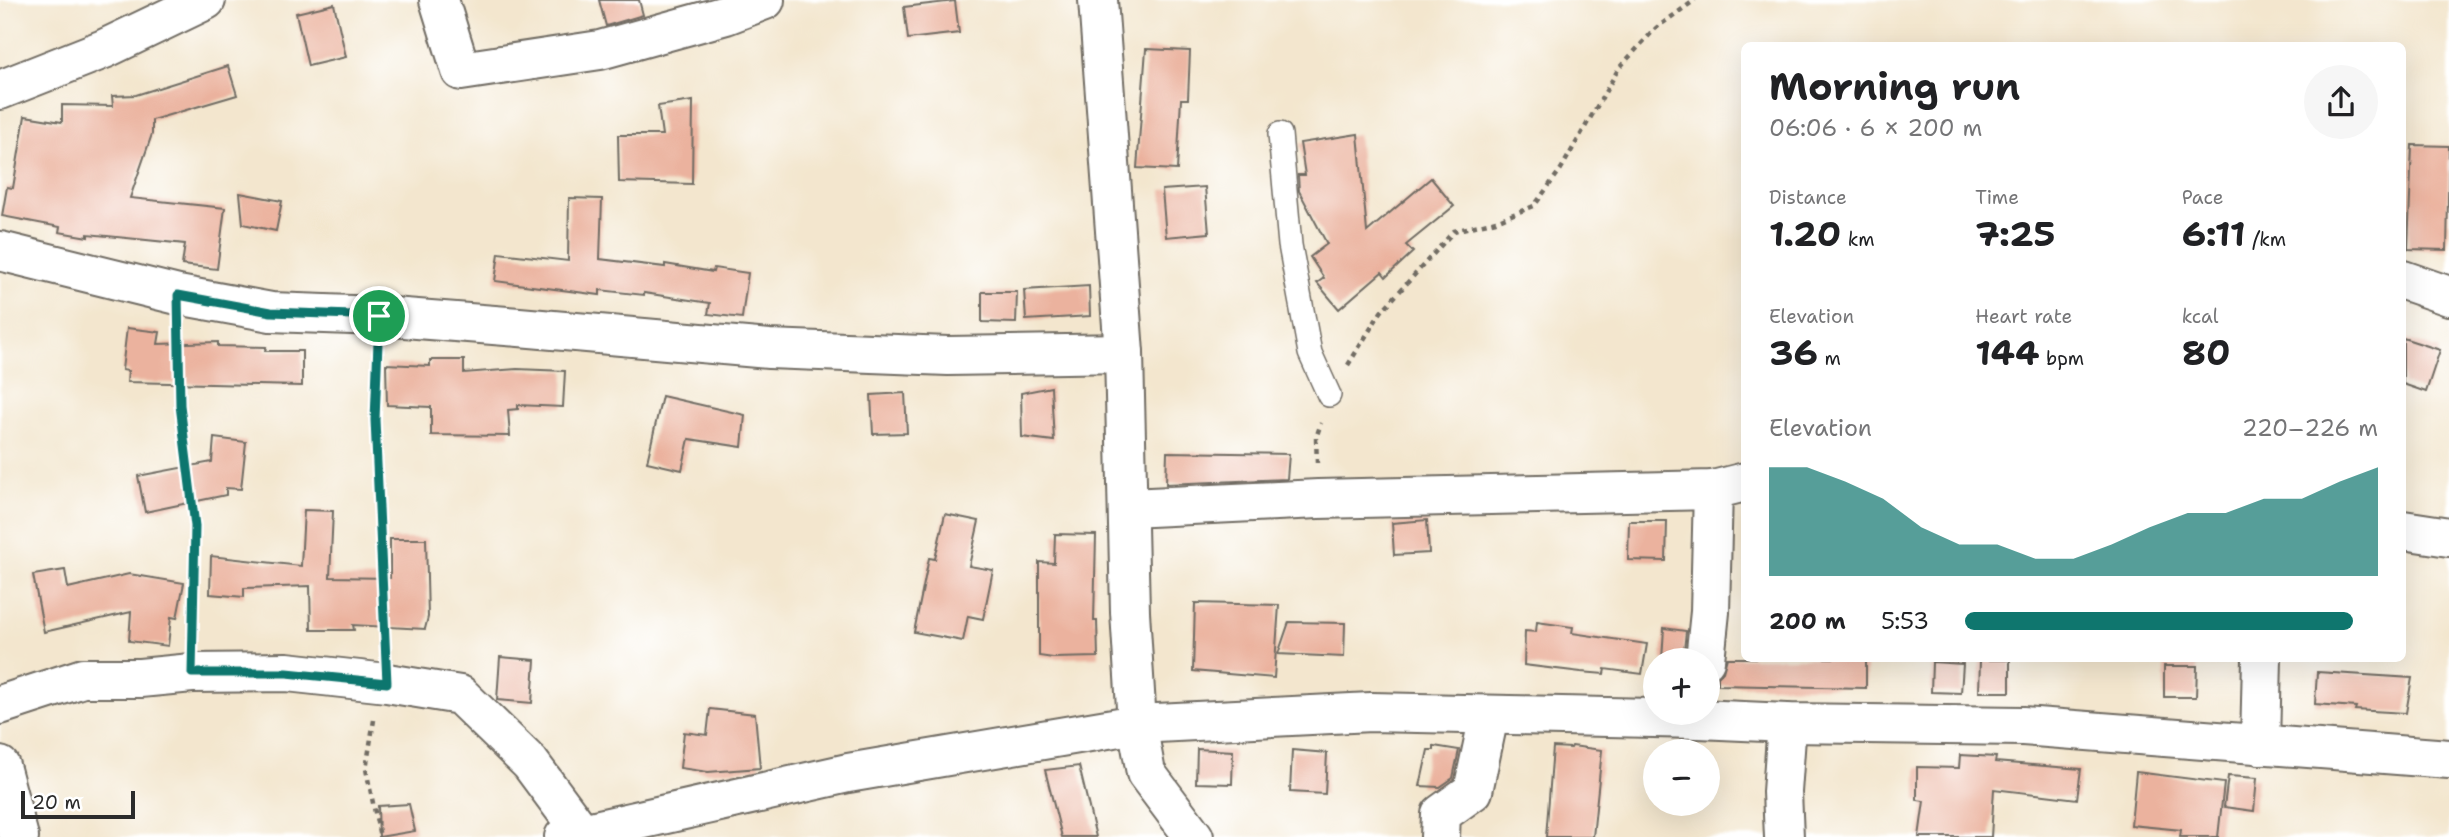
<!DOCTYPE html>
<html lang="en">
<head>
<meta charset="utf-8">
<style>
  :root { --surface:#fff; --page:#f6f6f6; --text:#202124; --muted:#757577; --accent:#0f766e }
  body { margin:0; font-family:"Shantell Sans",sans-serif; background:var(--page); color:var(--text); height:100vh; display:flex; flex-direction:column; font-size:26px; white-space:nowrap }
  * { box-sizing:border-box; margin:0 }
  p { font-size:23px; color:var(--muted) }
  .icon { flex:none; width:38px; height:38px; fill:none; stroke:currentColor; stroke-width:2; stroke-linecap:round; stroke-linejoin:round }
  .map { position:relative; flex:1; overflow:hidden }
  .side { position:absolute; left:1741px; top:42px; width:665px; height:620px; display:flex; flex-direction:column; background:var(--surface); border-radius:10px; box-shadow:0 7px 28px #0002 }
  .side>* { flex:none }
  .controls { position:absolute; left:1643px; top:648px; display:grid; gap:14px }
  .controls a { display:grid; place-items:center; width:77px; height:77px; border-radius:50%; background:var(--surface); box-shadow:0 7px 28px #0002; font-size:35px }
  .scale { position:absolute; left:21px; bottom:18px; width:114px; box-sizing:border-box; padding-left:7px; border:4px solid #2b2b2b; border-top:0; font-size:19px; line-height:24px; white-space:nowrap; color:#2b2b2b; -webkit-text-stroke:5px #fff; paint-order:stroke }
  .pin { position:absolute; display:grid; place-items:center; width:60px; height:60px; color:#fff; margin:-30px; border:4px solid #fff; border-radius:50%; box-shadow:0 2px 7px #0007 }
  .round { display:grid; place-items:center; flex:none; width:74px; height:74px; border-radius:37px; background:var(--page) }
  .overview { display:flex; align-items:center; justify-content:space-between; height:119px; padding:0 28px }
  h1 { font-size:38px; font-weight:700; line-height:52px }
  .metrics { display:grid; grid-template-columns:repeat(3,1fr); gap:10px; height:119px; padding:7px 28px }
  .metrics div { display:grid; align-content:center }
  .metrics b { font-size:35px; font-weight:700 }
  .metrics small { font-size:19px; font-weight:400 }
  .metrics p { font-size:19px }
  .chart { height:196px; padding:14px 28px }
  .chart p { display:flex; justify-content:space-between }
  .chart svg { width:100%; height:126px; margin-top:7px; fill:var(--accent); opacity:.7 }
  ul { padding:0 28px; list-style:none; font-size:23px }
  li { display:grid; grid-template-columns:112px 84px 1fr; align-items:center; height:52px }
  li i { height:18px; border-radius:9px; background:var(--accent) }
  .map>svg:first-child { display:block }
  .building { fill:#ebb29e }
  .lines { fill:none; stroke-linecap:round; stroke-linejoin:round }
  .service-casing { stroke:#716c64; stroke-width:26 }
  .minor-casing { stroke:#716c64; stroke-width:42 }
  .path { stroke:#716c64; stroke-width:4.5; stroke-dasharray:5 5; stroke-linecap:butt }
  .service { stroke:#fff; stroke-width:23 }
  .minor { stroke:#fff; stroke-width:38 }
  .route-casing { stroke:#fff; stroke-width:14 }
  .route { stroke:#0f766e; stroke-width:9 }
</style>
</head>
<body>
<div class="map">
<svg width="2449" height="837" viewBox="0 0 2449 837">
  <rect width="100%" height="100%" fill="#fff"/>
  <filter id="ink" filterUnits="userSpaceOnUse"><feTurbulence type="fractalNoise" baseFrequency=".0143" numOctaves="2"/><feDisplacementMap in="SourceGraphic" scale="14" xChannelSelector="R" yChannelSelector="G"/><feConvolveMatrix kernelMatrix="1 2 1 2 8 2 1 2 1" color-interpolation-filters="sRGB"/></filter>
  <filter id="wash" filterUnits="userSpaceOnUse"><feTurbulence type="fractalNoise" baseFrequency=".00686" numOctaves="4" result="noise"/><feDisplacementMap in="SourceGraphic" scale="28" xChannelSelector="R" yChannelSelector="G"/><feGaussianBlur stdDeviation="1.57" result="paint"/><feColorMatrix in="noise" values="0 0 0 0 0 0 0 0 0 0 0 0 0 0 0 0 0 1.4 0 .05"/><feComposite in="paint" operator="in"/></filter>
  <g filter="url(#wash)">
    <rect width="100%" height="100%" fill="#f3e6ce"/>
    <g id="blocks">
      <g class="building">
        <path d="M599,0H639L643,15L606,26Z"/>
        <path d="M955,1L959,33L908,39L904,7Z"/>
        <path d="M334,4L346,57L308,66L296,13Z"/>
        <path d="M1146,49L1190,51L1188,99H1181L1177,170L1137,168Z"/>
        <path d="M228,66L237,95L152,120V134L130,198L225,208L217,269L182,265L185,244L88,234V237L59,232L60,227L2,216L7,187L13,188L25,116L62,122V105L113,106L112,96L136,95Z"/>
        <path d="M693,101L692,184L619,182L618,135H662L658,106Z"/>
        <path d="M1358,134L1367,232L1431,178L1454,206L1406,245L1413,252L1386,277L1382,272L1339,309L1317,283L1324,278L1310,257L1327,244L1299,191L1298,175H1305L1300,143Z"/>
        <path d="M2412,145L2449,146L2447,250L2408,249Z"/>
        <path d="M1205,187L1209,233L1166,237L1162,190Z"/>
        <path d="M240,193L282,201L276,231L243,224Z"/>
        <path d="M569,198L602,199L600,259L665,267V264L713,272L714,268L748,273L742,318L708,314L710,303L644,293V295L600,290V295L495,281L499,253L568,261Z"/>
        <path d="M1089,286L1090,316L1026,320L1024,290Z"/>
        <path d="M982,292H1017L1016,323L982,322Z"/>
        <path d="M127,328L160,332L158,344L218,342V346L266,347L265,351H302V386L127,382L128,371L122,370Z"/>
        <path d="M2403,338L2440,350L2426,392L2403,384Z"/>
        <path d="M430,360H464V373L517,369L565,371L563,407L518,405V409L508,410L510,436L431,435V407L387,405L386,364L430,366Z"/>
        <path d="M1051,387L1054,441L1022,437L1021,393Z"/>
        <path d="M905,393L907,433L873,434L871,395Z"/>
        <path d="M662,396L745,415L742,447L689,439L682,470L647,462Z"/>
        <path d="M214,438L246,442L241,489L226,488V495L145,512L138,476L212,462Z"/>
        <path d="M1167,452L1289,454L1287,479L1166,484Z"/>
        <path d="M304,510L333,511L330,577L390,578V539H426L428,617L425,629L353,625L354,630H311L310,586L244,588V597L210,594L211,556L301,566Z"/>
        <path d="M945,514L979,521L969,566L993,570L983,619L968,616L963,641L914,632L929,558L935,559Z"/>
        <path d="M1427,520L1429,553L1394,555L1392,523Z"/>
        <path d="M1629,521H1667L1666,561L1628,560Z"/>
        <path d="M1055,534L1096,535L1094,621H1097L1098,657L1053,658L1039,656V562L1054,563Z"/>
        <path d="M65,570L68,588L129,574L184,583L177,618L171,617L168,646L129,641L131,612L44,632L33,575Z"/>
        <path d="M1195,603L1279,605L1274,678L1193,671Z"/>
        <path d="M1289,622L1345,623L1344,657L1278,654Z"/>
        <path d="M1537,622L1573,627L1572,633L1647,644L1642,674L1605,669L1604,674L1581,672L1524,665L1525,631L1536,632Z"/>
        <path d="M1664,628L1686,631L1683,660H1662Z"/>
        <path d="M500,657L535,660L532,703L497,700Z"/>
        <path d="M1727,658H1866V688L1718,685V677L1723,672Z"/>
        <path d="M1980,660H2010V692H1979Z"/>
        <path d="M1932,662L1963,664L1961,693L1931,692Z"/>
        <path d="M2164,666H2197L2196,697H2164Z"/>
        <path d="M2317,672L2412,678L2406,713L2355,710L2356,707L2315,704Z"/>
        <path d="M710,709L755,714L760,768L708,772L680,768L684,732L707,735Z"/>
        <path d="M1434,746L1459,750L1453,778L1440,787L1420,786L1428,750H1434Z"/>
        <path d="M1572,746L1602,750L1593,837H1546L1553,747L1571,748Z"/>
        <path d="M1197,749L1233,751L1232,784L1196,783Z"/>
        <path d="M1292,750L1327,753L1325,794L1290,792Z"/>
        <path d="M1960,755L1996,757L1995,762L2081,769L2077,799L1994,789L1991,837H1919L1924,801L1917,800V767L1959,768Z"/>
        <path d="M1079,766L1096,837H1062L1045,770Z"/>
        <path d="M2136,772L2224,783L2218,837H2180L2181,830L2131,825Z"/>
        <path d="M2228,776L2257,778L2254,811L2224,807Z"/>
        <path d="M409,804L415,831L379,837L378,806Z"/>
      </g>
    </g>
  </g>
  <g filter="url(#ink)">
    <use href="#blocks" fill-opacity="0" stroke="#716c64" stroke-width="2"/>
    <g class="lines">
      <g class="service-casing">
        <path id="service" d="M1280,134L1290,245L1310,353L1329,395"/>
      </g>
      <g class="minor-casing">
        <g id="minor">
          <path d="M439,0L461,71L600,50L726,15L765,0"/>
          <path d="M1098,0L1124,353L1130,612L1137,724L1146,773L1194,837"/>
          <path d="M0,90L104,49L206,0"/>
          <path d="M0,251L178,295L271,312L379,316L519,327L769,349L948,356L1124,353"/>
          <path d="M2403,280L2449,296"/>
          <path d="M1129,508L1318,499L1713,490L1745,482"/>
          <path d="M2403,530L2449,537"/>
          <path d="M1705,660L1710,612L1713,490"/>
          <path d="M0,705L83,678H140L192,673L287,672L387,683L460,695L530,763L585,837"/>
          <path d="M2260,745L2262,658"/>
          <path d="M0,766L19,837"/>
          <path d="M564,837L848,773L1137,724L1371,712L1699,719L1787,723L2023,726L2449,759"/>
          <path d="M1440,837L1441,814L1473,791L1489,716"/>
          <path d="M1784,837L1782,792L1787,723"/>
        </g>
      </g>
      <g class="path">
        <path d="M178,335L180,405L195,526L193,636"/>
        <path d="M378,352L375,420L386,644"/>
        <path d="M1348,365L1381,312L1454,231L1496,221L1534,206L1561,169L1619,68L1656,28L1695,0"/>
        <path d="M1317,463L1316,438L1321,423"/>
        <path d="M374,720L366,769L380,837"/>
      </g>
      <use href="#service" class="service"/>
      <use href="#minor" class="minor"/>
    </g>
  </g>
  <g class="lines" filter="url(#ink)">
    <g class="route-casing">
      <path id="route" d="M178,295L271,312L379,316L375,420L387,683L287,673H192L195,526L180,405Z"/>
    </g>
    <use href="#route" class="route"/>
  </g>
</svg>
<div class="controls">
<a>+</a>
<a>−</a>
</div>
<div class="scale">20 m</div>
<div class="pin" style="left:379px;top:316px;background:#1e9e55"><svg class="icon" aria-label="arrive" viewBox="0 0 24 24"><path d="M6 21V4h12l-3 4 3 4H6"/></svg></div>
<section class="side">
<div class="overview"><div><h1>Morning run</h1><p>06:06 · 6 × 200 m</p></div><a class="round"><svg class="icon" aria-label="share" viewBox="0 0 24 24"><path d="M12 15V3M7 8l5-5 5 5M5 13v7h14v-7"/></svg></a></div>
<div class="metrics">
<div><p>Distance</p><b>1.20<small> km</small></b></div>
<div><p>Time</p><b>7:25</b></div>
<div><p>Pace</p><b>6:11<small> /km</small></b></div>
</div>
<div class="metrics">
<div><p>Elevation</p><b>36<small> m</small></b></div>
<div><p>Heart rate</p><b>144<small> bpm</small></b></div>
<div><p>kcal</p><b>80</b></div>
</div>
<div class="chart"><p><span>Elevation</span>220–226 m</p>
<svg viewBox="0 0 160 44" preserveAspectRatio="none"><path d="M0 44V6L10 6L20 11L30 17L40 27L50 33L60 33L70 38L80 38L90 33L100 27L110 22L120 22L130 17L140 17L150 11L160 6V44z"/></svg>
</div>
<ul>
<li><b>200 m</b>5:53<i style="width:94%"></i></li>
</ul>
</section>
</div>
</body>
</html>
